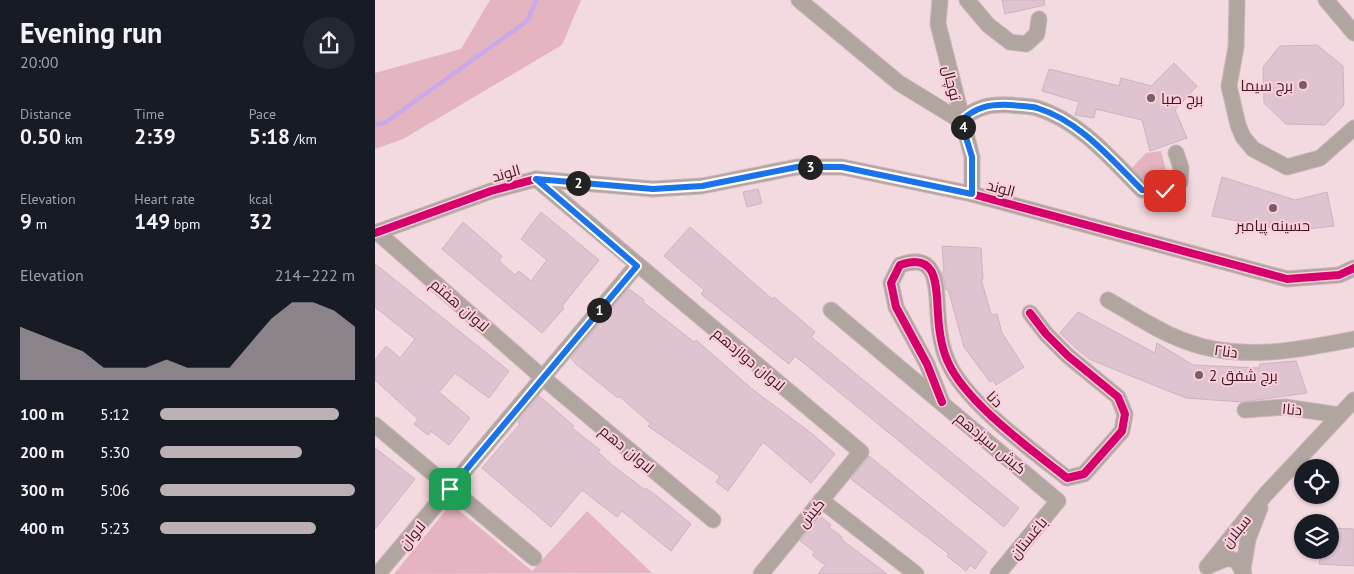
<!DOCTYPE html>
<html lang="en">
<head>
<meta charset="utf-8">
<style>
  :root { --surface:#171b24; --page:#242831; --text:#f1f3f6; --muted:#9ea1a6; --accent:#bbb0b5 }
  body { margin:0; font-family:"PT Sans",Cairo,sans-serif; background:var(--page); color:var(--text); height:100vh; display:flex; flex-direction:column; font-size:19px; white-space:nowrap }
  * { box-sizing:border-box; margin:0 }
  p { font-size:16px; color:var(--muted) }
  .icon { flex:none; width:28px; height:28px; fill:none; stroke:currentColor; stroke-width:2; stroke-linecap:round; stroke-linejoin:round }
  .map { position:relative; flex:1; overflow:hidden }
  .details { display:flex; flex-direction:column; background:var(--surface); width:375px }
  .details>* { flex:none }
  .buttons { position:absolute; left:919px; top:459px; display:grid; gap:10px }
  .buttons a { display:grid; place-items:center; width:45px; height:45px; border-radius:50%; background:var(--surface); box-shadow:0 1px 4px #0004; font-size:25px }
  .pin { position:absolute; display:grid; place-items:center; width:42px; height:42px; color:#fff; margin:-21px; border-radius:10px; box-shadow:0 2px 8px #0006 }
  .km { position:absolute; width:25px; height:25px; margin:-12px; border-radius:50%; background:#222; color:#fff; font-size:14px; line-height:25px; text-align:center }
  .round { display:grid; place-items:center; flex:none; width:52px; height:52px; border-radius:26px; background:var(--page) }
  .head { display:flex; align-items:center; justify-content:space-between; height:85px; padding:0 20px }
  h1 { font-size:28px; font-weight:800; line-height:38px }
  .metrics { display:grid; grid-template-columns:repeat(3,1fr); gap:8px; height:85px; padding:5px 20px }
  .metrics div { display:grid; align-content:center }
  .metrics b { font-size:21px; font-weight:800 }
  .metrics small { font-size:14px; font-weight:400 }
  .metrics p { font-size:14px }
  .chart { height:140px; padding:10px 20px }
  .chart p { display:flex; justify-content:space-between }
  .chart svg { width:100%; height:90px; margin-top:5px; fill:var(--accent); opacity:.7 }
  ul { padding:0 20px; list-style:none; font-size:16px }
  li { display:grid; grid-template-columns:80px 60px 1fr; align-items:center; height:38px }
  li i { height:12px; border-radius:6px; background:var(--accent) }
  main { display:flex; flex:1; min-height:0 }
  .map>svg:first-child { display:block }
  .green { fill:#e4b4c1 }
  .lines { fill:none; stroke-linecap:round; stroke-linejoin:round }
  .stream { stroke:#caa9e9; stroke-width:4.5 }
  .building { fill:#e0c3d1; stroke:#ccb4bf }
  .minor-casing { stroke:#cbb5bb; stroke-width:17 }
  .minor { stroke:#b0a69f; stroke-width:15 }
  .cycleway-casing { stroke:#feceda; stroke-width:11 }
  .cycleway { stroke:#d6006c; stroke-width:8 }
  .route-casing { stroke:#fff; stroke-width:10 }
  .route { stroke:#1a73e8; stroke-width:6 }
  .poi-dot { fill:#795d65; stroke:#feceda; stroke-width:2 }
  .labels { text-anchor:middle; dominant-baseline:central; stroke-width:4; stroke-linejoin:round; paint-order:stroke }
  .street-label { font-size:15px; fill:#371a23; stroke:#feceda }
  .poi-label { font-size:15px; fill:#371a23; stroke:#feceda; text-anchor:start }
</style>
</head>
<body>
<main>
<section class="details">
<div class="head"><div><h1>Evening run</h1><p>20:00</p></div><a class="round"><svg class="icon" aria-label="share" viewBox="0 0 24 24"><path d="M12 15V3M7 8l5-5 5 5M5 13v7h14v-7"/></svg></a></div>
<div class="metrics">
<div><p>Distance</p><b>0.50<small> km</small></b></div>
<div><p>Time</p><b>2:39</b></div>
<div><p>Pace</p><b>5:18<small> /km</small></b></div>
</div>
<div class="metrics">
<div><p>Elevation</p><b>9<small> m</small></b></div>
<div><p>Heart rate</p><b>149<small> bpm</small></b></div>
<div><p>kcal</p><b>32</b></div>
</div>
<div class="chart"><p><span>Elevation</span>214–222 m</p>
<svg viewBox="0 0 160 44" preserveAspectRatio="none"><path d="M0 44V18L10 22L20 26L30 30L40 38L50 38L60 38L70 34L80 38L90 38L100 38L110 26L120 14L130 6L140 6L150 10L160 18V44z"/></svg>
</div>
<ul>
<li><b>100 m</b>5:12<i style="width:92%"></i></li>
<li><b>200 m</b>5:30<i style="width:73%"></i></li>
<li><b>300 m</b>5:06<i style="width:100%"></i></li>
<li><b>400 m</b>5:23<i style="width:80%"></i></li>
</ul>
</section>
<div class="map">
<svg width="979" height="574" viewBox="0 0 979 574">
  <rect width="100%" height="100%" fill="#f3d9e0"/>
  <g class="green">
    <path d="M115,0H206L187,45L28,139L0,149V73L86,49Z"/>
    <path d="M786,151L793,178C777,186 767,183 754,171L771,153Z"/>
    <path d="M76,504L157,571L212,511L277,573L19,574Z"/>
  </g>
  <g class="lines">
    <path class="stream" d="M0,125L11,122L152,21L161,0"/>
  </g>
  <g class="building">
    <path d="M627,0H669L670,5L630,14Z"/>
    <path d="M942,45L968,66L969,105L950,125L911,124L889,103L888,67L905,46Z"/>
    <path d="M799,63L822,86L800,110L812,138L775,151L767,120L721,109L719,118L700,115L704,102L667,91L674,69L744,86L746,78L776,86Z"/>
    <path d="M847,177L920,200L952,192L959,226L913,231L837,216Z"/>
    <path d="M383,189L387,203L372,207L368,192Z"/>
    <path d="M166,212L224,260L187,306L189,308L167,333L67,249L88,222L127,256L124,261L140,275L144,271L156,281L172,260L146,239Z"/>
    <path d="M315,227L397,299L399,297L440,332L436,337L644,508L629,527L420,356L414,364L326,294L329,290L289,256Z"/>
    <path d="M567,246L606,248L608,279H606L615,311L618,315L622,314L627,333L649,367L621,385L618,380L615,382L589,347L573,289L571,290L567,272H569Z"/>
    <path d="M0,264L134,371L114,398L80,373L64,392L95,418L74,445L56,431L53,435L39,424L43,419L0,380V360L11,346L25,358L40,339L0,307Z"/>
    <path d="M254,289L269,300L268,302L319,342L321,340L377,389L436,433L460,454L436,483L388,442L353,491L341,482L345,476L273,426L276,424L244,396L243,398L201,364L196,358Z"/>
    <path d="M703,312L780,353L782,343L818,365L884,368L885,364L921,361L932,393L867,402L811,398L716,360L703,350L685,333Z"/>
    <path d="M164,396L199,426L197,428L225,450L223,452L237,465L270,490L271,488L283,497L316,524L296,551L247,511L242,517L207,490L176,527L107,468L145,424L143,422Z"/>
    <path d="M0,448L40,479L0,529Z"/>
    <path d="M494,456L612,552L600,569L595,565L591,571L572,556L574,554L476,479Z"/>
    <path d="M445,516L456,525L454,527L467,537L466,539L512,574H443L450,565L437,555L440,552L425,541Z"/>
    <path d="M955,528L979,529V566L944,564L947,550H955Z"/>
  </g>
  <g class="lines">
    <g class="minor-casing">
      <g id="minor">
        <path d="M424,0L524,83L586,121C600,107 615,104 635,105C643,106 654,106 662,108C705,121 736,159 767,190L790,191L805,182L806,168L801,153"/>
        <path d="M565,0L563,24L597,157V194"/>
        <path d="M592,0L613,25L635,42L651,44L662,34L664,19"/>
        <path d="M862,0L861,47L854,86L863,125L868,137L878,149L912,167L945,158L979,128"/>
        <path d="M951,0L979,33"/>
        <path d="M161,179L486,452L386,574"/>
        <path d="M0,233L116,191L161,179L278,189L327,186L422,167H467L597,194L912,279L964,275L979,268"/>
        <path d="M3,233L167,377L338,520"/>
        <path d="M733,300C758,314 784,332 810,341C864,362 924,350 979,339"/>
        <path d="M456,310L683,501L623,574"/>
        <path d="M567,402L552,364L521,307L516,283L525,265C564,251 561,288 563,314C564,331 566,347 573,362C591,403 657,450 692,478L709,474L747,431L750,414L743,397L693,356L671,334L655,313"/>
        <path d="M870,410L910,407L964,415"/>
        <path d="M0,425L159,558"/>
        <path d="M446,500L541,574"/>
        <path d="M833,566L853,558L862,561L869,574"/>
        <path d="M832,567L890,495L979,400"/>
        <path d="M868,569L873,539L885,508"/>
        <path d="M3,574L262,265"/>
      </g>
    </g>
    <use href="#minor" class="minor"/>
    <g class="cycleway-casing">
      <g id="cycleway">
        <path d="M0,233L116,191L161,179L278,189L327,186L422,167H467L597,194L912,279L964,275L979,268"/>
        <path d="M567,402L552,364L521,307L516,283L525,265C564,251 561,288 563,314C564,331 566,347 573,362C591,403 657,450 692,478L709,474L747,431L750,414L743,397L693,356L671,334L655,313"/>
      </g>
    </g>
    <use href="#cycleway" class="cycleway"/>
  </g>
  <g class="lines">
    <g class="route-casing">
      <path id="route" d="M75,489L262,266L161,179L278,189L327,186L422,167H467L597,194V157L586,121C600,107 615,104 635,105C643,106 654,106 662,108C705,121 736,159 767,190L790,191"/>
    </g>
    <use href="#route" class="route"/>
  </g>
  <g class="poi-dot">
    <circle cx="928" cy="85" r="5"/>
    <circle cx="776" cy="98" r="5"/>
    <circle cx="898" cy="208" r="5"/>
    <circle cx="824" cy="375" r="5"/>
  </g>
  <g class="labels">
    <g class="street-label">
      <text transform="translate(577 83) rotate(76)">توچال</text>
      <text transform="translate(131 173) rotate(-16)">الوند</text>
      <text transform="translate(626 188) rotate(15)">الوند</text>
      <text transform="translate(85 305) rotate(41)">لاوان هفتم</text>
      <text transform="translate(851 351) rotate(8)">دنا۲</text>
      <text transform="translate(374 359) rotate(40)">لاوان دوازدهم</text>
      <text transform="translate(620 399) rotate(46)">دنا</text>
      <text transform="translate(917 409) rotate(5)">دنا۱</text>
      <text transform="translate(616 443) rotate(40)">کیش سیزدهم</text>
      <text transform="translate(252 449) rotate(40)">لاوان دهم</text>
      <text transform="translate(436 513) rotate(-51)">کیش</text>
      <text transform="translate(861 531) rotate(-51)">سبلان</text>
      <text transform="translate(37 535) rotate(-50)">لاوان</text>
      <text transform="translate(653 538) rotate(-50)">باغستان</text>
    </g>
    <g class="poi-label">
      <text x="918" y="85" text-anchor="end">برج سیما</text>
      <text x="786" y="98">برج صبا</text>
      <text x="898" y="225" text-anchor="middle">حسینه پیامبر</text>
      <text x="834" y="375">برج شفق 2</text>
    </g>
  </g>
</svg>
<div class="buttons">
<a><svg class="icon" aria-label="locate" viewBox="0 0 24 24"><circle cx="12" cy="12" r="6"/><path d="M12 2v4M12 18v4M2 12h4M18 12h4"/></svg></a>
<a><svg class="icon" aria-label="layers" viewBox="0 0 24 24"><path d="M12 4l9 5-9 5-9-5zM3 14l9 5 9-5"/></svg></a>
</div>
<div class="pin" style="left:75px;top:489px;background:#1e9e55"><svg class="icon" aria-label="arrive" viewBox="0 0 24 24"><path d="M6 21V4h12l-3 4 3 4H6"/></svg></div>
<div class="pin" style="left:790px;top:191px;background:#d93025"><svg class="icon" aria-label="check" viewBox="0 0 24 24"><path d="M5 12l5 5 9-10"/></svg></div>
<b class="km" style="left:224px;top:310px">1</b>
<b class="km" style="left:203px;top:183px">2</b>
<b class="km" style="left:435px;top:167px">3</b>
<b class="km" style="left:588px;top:127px">4</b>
</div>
</main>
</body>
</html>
